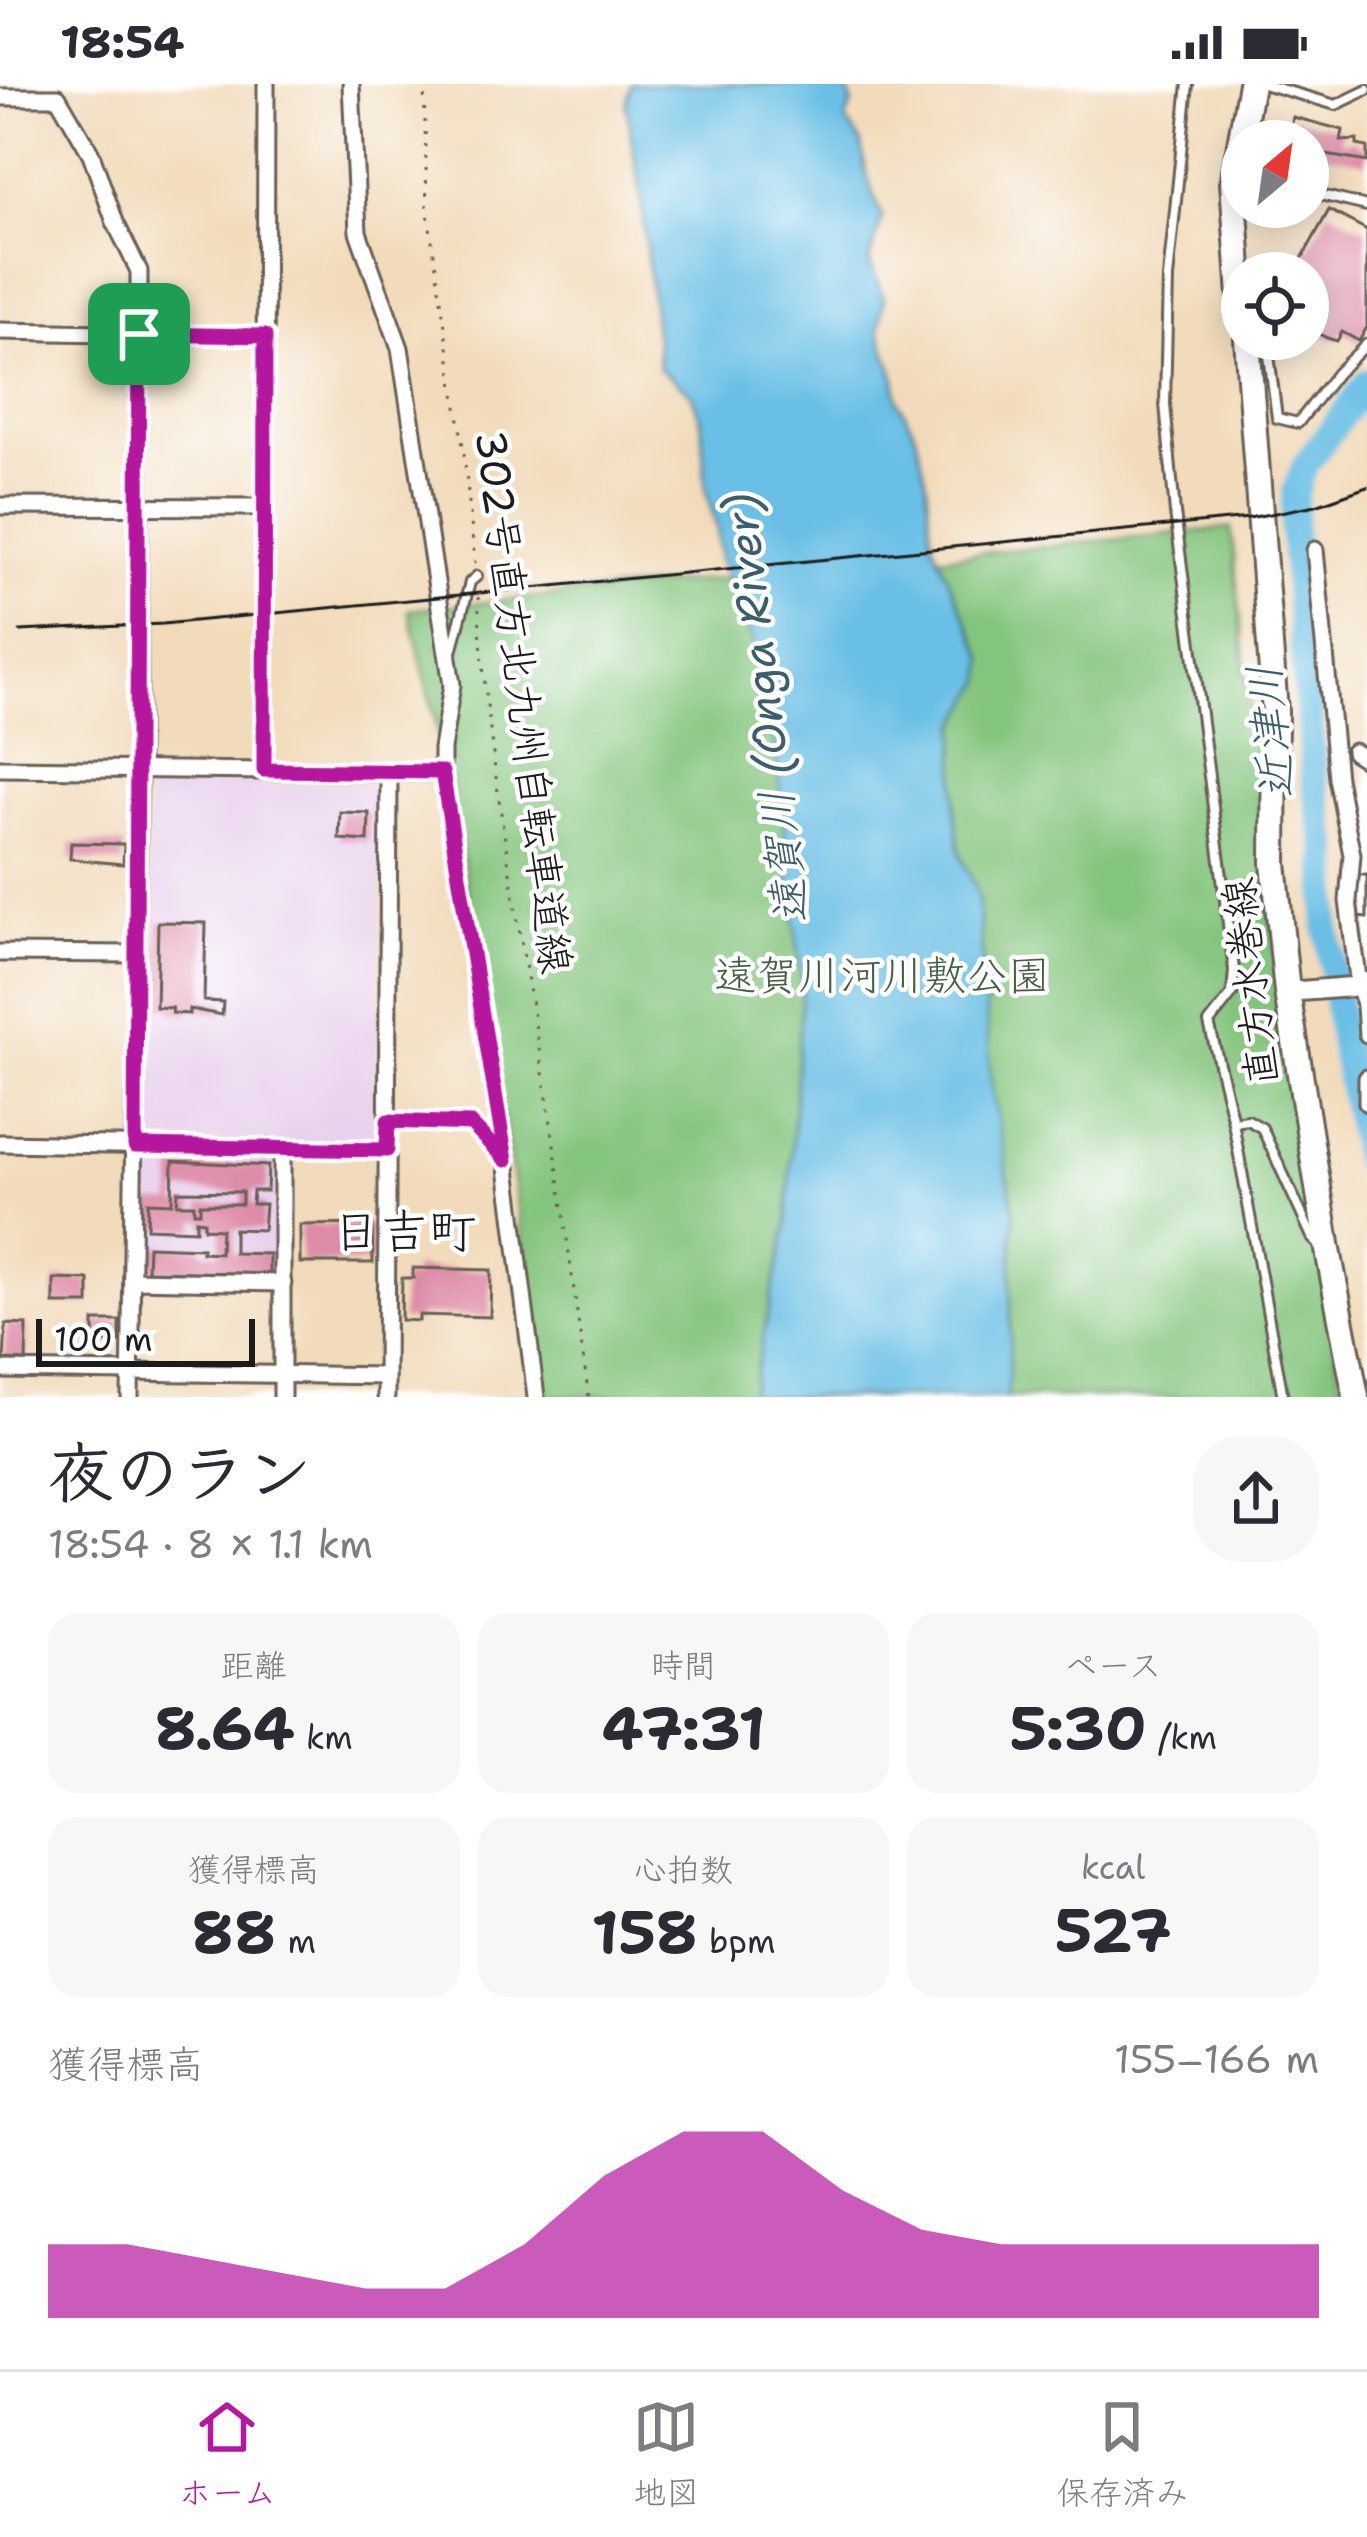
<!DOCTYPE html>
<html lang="ja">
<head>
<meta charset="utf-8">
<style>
  :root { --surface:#fff; --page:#f7f7f7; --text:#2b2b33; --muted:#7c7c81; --line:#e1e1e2; --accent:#b5179e }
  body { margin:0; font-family:"Shantell Sans","Klee One",sans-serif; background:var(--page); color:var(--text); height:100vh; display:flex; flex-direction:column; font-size:45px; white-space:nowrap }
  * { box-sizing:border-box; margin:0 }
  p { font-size:39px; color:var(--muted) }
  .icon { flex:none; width:66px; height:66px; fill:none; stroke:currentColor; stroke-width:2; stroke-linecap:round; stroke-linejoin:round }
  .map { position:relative; height:1313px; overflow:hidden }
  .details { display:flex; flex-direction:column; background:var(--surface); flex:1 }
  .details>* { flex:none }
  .needle { width:78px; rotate:29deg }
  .controls { position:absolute; left:1221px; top:36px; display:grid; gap:24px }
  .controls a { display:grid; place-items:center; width:108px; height:108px; border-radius:50%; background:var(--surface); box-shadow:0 6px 30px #0003; font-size:60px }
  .scale { position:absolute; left:36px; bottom:30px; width:219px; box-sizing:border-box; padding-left:12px; border:6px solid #1c1c1c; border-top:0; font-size:33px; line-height:42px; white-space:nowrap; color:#1c1c1c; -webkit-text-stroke:9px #fff; paint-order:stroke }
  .pin { position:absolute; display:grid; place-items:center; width:102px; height:102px; color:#fff; margin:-51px; border-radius:24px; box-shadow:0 6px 18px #0006 }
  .round { display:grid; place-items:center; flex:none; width:126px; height:126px; border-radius:48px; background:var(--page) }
  .summary { display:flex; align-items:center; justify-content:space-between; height:204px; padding:0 48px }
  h1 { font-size:66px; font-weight:700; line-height:90px }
  .stats { display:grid; grid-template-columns:repeat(3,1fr); gap:18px; height:204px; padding:12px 48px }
  .stats div { display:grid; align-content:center; border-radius:30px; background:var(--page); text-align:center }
  .stats b { font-size:60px; font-weight:700 }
  .stats small { font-size:33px; font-weight:400 }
  .stats p { font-size:33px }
  .chart { height:336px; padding:24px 48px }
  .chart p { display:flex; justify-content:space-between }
  .chart svg { width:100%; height:216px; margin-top:12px; fill:var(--accent); opacity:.7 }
  .status { display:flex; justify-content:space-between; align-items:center; height:84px; padding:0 60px; background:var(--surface); direction:ltr }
  .status svg { height:33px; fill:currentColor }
  .tab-bar { display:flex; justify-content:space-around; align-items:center; height:168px; border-top:3px solid var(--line); background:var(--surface); font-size:33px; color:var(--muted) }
  .tab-bar a { display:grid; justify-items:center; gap:6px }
  .tab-bar .selected { color:var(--accent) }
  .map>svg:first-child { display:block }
  .built { fill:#e9d2ed }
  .green { fill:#84c57d; stroke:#50704c; stroke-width:3 }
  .water { fill:#69bfe5; stroke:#426e80; stroke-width:3 }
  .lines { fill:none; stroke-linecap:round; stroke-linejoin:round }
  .river { stroke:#69bfe5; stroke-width:27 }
  .building { fill:#de8ba7; fill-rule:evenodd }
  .service-casing { stroke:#675f54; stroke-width:14 }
  .minor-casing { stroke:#675f54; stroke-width:21 }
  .tertiary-casing { stroke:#675f54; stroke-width:24 }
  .primary-casing { stroke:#675f54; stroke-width:30 }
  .path { stroke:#675f54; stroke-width:3; stroke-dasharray:3 9; stroke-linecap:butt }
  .service { stroke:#fff; stroke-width:8 }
  .minor { stroke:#fff; stroke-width:15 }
  .tertiary { stroke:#fff; stroke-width:18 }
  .primary { stroke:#fff; stroke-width:24 }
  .tram { stroke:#1c1c1c; stroke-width:3 }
  .route-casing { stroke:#fff; stroke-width:24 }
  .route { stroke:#b5179e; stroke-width:15 }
  .labels { text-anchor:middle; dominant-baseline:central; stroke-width:9; stroke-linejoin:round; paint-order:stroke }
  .street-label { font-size:42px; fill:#1c1c1c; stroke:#fff }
  .park-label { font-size:42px; fill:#466043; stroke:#fff }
  .water-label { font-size:45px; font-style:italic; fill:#3b5d6c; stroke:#fff }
  .quarter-label { font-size:48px; fill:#1c1c1c; stroke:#fff }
</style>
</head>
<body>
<div class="status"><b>18:54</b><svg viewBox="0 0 49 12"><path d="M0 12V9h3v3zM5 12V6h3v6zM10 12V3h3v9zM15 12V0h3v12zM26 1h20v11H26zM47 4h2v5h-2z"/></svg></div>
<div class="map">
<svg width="1367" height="1313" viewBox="0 0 1367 1313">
  <rect width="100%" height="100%" fill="#fff"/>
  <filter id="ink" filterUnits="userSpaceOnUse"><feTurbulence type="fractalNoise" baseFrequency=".00833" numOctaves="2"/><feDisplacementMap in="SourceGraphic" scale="24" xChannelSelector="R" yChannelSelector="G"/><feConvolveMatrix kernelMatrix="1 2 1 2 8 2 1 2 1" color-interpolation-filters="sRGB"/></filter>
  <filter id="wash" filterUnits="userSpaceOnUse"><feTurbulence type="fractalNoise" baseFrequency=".004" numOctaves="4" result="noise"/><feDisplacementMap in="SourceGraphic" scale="48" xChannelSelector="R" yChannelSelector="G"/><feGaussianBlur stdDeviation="2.7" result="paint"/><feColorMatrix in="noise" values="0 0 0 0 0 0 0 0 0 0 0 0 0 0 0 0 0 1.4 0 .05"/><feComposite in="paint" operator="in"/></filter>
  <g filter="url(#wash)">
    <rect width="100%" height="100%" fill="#f2dbbb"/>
    <g class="built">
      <path d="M149,696L383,701L376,1061L143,1056Z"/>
      <path d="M142,1070L277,1074L275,1194L139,1190Z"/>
    </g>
    <path class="green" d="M1231,444L1280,911L1343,1313H547L452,706L409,526Z"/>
    <path class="water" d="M631,0H845L852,18L846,36L861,58L866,88L882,133L869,178L884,214L879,246L896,295L898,317L916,350L927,399L932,458L985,576L983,598L957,642L955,726L960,769L978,810L991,999L1014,1127L1008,1313H750L787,1142L802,902L773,643L763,583L720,476L717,445L706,408L701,335L690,308L659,285L640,104L626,22Z"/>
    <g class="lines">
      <path class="river" d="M1367,298L1305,381L1295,409L1293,448L1314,695L1328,767L1327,841L1342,958L1367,1079"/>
    </g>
    <g id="blocks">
      <g class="building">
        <path d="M1293,33L1343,46L1341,57L1357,56V61L1367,63V78L1315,69L1308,66V57H1288Z"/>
        <path d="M1329,126L1367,146V243L1359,257L1342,248L1337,257L1327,254L1308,244V189H1294Z"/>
        <path d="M340,728L369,729L368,757L339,755Z"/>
        <path d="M71,759L124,760L123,780L70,775Z"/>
        <path d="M1357,791H1367V834L1356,833Z"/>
        <path d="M158,838L206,839L204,917L223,918L222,931L189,925V930L172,929V924L156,923Z"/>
        <path d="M173,1077L268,1082L267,1107H253L252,1120H265L263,1146L234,1145V1169L269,1170V1190L147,1187L148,1162L202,1164V1168L220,1169L221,1145L204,1144V1137L196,1136V1146L147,1144L148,1118L172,1119ZM178,1107L242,1108V1120H200V1128H194V1120H177Z"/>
        <path d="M372,1140L373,1179H300V1141Z"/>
        <path d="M413,1184L491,1186L490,1233L419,1231V1237L401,1236L402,1194H413Z"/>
        <path d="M54,1195L89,1196V1220H54Z"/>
        <rect x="94" y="1237" width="26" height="21"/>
        <path d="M6,1240L27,1241L26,1277L4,1276Z"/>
      </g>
    </g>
  </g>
  <g filter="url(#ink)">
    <use href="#blocks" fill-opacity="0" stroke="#675f54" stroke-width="3"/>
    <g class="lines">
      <g class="service-casing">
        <g id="service">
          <path d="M1188,0L1168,194L1165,320L1175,429L1234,886L1232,910L1209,939L1233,1038L1283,1313"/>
          <path d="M1263,0L1336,21L1367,6"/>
          <path d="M1308,108L1367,122"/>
          <path d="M1267,255L1277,334L1298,339L1337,289L1367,260"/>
          <path d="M451,572L470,498L477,492"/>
          <path d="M1233,1038L1248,1036L1262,1044L1313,1155L1318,1160"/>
        </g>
      </g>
      <g class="minor-casing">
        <g id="minor">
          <path d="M351,0L358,148L400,264L452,601L442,665V689L506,1076L536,1313"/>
          <path d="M0,13H58L91,70L115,138L139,187V684L130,1313"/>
          <path d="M0,247L265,252"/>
          <path d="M0,422L264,423"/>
          <path d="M1315,466L1337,694L1352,771L1348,817L1359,902L1367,926"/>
          <path d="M1354,668L1367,676"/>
          <path d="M0,684L442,689"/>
          <path d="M264,686L266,0"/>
          <path d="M0,869L136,870"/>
          <path d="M1365,922L1367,950"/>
          <path d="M1367,994V1019"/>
          <path d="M388,1037L471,1040L506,1076"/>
          <path d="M0,1059L387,1066"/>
          <path d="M132,1196L283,1199"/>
          <path d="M0,1286L386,1292"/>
          <path d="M282,1313V1065"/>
          <path d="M386,1313L389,689"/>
        </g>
      </g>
      <g class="tertiary-casing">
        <path id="tertiary" d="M1287,908L1351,903L1367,898"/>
      </g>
      <g class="primary-casing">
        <g id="primary">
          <path d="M1242,227L1233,98L1251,0"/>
          <path d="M1247,255L1275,628L1274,779L1287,908L1328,1166L1356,1313"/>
        </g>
      </g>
      <g class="path">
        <path d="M424,0L427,123L464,369L475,479"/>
        <path d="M478,513C487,670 516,822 541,977C560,1088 572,1201 589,1313"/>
      </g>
      <use href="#service" class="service"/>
      <use href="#minor" class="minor"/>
      <use href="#tertiary" class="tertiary"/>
      <use href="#primary" class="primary"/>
      <path class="tram" d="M20,547L163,540L1249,434L1316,421L1367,403"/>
    </g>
  </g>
  <g class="lines" filter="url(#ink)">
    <g class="route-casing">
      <path id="route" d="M139,250L265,252L264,686L442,688L506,1076L471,1040L388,1037L387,1066L135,1062Z"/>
    </g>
    <use href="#route" class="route"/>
  </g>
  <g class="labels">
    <g class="street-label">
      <text transform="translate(524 618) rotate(83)">302号直方北九州自転車道線</text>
      <text transform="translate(1250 898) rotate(-97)">直方水巻線</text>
    </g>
    <g class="park-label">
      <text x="882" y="891">遠賀川河川敷公園</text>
    </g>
    <g class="water-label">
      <text transform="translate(765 625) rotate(-97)">遠賀川 (Onga River)</text>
      <text transform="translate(1270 648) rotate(-96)">近津川</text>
    </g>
    <g class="quarter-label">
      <text x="404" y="1147">日吉町</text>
    </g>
  </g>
</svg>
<div class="controls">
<a><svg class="needle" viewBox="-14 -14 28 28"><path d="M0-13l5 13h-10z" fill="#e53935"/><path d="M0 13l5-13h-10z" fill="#7c7c81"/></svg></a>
<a><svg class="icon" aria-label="locate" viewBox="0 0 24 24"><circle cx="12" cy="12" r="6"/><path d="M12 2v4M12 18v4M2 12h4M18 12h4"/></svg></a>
</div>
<div class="scale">100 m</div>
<div class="pin" style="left:139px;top:250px;background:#1e9e55"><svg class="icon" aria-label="arrive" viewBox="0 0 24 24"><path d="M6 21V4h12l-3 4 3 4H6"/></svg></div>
</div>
<section class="details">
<div class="summary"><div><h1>夜のラン</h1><p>18:54 · 8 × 1.1 km</p></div><a class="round"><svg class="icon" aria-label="share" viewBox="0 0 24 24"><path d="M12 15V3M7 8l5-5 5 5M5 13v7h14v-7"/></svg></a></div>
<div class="stats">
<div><p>距離</p><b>8.64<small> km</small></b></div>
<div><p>時間</p><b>47:31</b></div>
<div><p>ペース</p><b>5:30<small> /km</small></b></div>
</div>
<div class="stats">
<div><p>獲得標高</p><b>88<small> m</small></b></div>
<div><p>心拍数</p><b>158<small> bpm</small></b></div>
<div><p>kcal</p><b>527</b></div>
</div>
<div class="chart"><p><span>獲得標高</span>155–166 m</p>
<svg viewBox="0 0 160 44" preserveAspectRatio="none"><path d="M0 44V29L10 29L20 32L30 35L40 38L50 38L60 29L70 15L80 6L90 6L100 18L110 26L120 29L130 29L140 29L150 29L160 29V44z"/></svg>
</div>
</section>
<nav class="tab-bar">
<a class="selected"><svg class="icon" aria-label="home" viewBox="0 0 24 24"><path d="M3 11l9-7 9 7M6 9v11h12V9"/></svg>ホーム</a>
<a><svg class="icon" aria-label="map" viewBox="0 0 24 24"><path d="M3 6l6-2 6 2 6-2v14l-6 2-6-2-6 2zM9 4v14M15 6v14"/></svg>地図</a>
<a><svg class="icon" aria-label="saved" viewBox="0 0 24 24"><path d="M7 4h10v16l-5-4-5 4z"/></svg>保存済み</a>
</nav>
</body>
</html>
